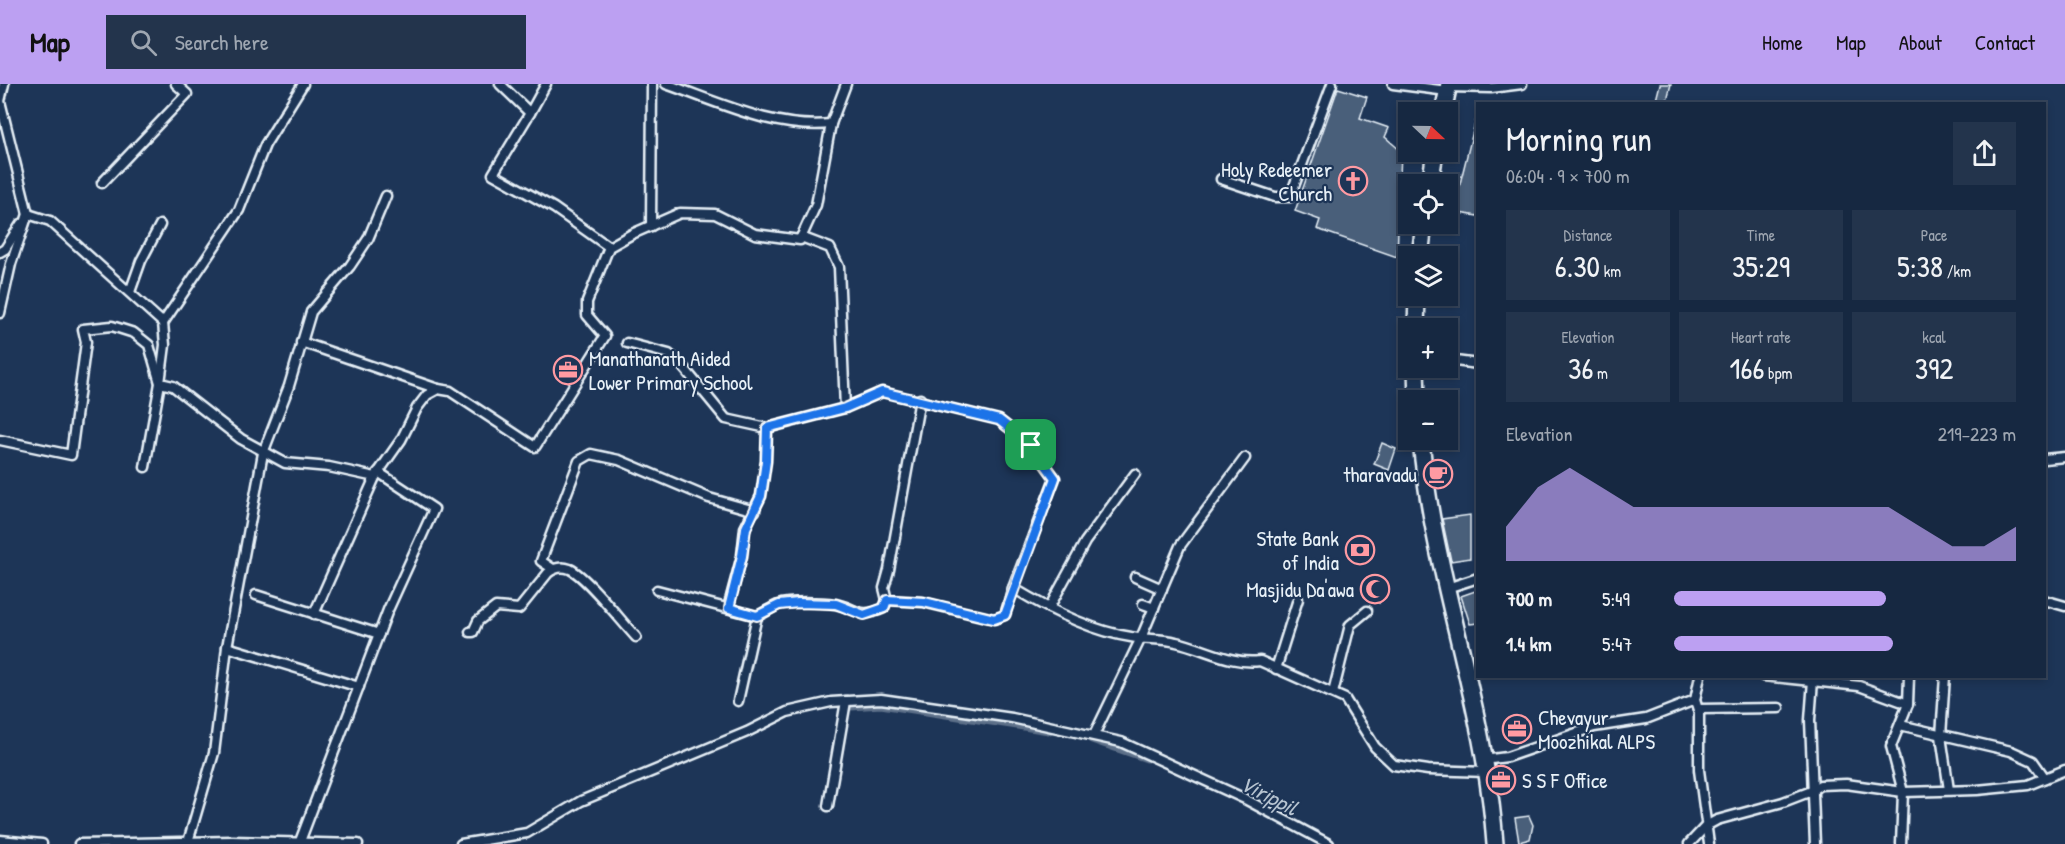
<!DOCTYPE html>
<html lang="en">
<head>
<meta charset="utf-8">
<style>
  :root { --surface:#162841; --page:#23344c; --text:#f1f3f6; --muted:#9ea6b1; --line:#35445a; --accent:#bca0f2 }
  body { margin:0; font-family:"Patrick Hand",sans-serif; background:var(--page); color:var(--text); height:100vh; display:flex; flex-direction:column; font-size:22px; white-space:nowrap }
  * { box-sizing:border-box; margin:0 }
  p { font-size:20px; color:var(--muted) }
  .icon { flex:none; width:33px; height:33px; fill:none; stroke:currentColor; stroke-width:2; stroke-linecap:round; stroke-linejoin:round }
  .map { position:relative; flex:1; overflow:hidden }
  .details { position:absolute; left:1476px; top:18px; width:570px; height:576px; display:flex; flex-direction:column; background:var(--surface); border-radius:0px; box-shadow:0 3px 9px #0003,0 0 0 2px var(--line) }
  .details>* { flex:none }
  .needle { width:39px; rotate:112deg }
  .buttons { position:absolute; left:1398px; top:18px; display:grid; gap:12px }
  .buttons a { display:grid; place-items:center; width:60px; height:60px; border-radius:0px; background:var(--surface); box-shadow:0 3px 9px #0003,0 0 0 2px var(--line); font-size:30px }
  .pin { position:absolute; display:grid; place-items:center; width:51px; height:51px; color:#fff; margin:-26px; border-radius:12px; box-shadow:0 3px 9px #0006 }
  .round { display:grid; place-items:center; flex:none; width:63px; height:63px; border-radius:0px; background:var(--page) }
  .headline { display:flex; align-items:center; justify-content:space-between; height:102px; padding:0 30px }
  h1 { font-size:33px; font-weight:600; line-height:45px }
  .metrics { display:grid; grid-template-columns:repeat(3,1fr); gap:9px; height:102px; padding:6px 30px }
  .metrics div { display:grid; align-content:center; border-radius:0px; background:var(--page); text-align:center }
  .metrics b { font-size:30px; font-weight:600 }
  .metrics small { font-size:16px; font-weight:400 }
  .metrics p { font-size:16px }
  .chart { height:168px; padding:12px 30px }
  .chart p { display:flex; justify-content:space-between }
  .chart svg { width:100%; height:108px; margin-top:6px; fill:var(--accent); opacity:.7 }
  ul { padding:0 30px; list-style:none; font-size:20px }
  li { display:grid; grid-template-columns:96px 72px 1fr; align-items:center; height:45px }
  li i { height:15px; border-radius:8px; background:var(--accent) }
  header { display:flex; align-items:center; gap:36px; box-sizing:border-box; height:84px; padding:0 30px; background:var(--accent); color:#111 }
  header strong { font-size:28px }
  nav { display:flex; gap:33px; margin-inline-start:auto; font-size:21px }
  .search { width:420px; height:54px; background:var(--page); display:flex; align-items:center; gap:15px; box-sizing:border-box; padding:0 21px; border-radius:0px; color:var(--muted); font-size:22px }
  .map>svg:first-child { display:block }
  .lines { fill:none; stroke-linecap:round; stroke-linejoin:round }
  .canal { stroke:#5d7089; stroke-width:9 }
  .building { fill:#495e7a; stroke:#e8f1f8; stroke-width:1.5 }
  .street-casing { stroke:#e8f1f8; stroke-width:13 }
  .highway-casing { stroke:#e8f1f8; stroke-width:20 }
  .street { stroke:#1d3557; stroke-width:8 }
  .highway { stroke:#1d3557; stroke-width:15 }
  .route-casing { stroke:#fff; stroke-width:12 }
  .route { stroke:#1a73e8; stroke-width:8 }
  .labels { text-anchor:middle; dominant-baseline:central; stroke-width:4.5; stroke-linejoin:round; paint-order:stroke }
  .poi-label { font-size:21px; fill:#e8f1f8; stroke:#1d3557; text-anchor:end }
  .water-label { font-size:22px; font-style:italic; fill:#b7c4d1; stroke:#1d3557 }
</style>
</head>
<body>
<header>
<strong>Map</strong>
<div class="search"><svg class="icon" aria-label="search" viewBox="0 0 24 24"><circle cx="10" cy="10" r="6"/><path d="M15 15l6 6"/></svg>Search here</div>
<nav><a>Home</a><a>Map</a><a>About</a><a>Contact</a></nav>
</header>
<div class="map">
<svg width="2065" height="760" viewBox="0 0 2065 760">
  <rect width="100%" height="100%" fill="#1d3557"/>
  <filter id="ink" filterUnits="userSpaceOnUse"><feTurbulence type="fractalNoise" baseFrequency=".0167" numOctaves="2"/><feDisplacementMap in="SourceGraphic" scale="12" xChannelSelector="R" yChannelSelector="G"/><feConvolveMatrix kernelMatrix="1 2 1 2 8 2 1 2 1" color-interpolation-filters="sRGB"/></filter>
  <g filter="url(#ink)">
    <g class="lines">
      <g class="canal">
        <path d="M851,622L881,620L1049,646"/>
        <path d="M1092,655L1147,674"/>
      </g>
    </g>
    <g class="building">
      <path d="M1660,0H1671L1666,20H1655Z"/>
      <path d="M1338,4L1367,13L1360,34L1389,44L1385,53L1401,67L1397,173L1317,145L1320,136L1295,127Z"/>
      <path d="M1476,35H1478V132L1453,128Z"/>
      <path d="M1382,359L1396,365L1389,386L1374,380Z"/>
      <path d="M1470,431V474L1451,477L1442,435Z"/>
      <path d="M1371,494L1386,500L1379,519L1365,509Z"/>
      <path d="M1478,506V539L1470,540L1461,512Z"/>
      <path d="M1529,732L1533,741L1530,755L1519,758L1515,734Z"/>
    </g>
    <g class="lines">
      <g class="street-casing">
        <g id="street">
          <path d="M500,0L530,29L493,90L554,124L609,163"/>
          <path d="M666,0C718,18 775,46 831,40"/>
          <path d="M1393,0L1447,7"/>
          <path d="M1448,3L1491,4L1522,0"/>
          <path d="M530,29L546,0"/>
          <path d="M1221,95L1275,113H1290L1332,0"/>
          <path d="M102,99L187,10L176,0"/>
          <path d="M28,130L50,137L163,239L165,261L160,299L173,302L241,355L285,379L329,383L375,393L401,356L417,324L427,311L438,305L450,307L535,363L605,252L587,231V218L609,163L632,150L680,129L715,130L755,150L800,156L816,121L831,40L846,0"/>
          <path d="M651,142L652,0"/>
          <path d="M801,153L830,164L839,183L845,324"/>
          <path d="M0,168L5,165L21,140"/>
          <path d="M130,208L141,177L160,141"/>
          <path d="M0,229L11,180L28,130L0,17L4,0"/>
          <path d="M163,239L239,126L265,61L303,0"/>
          <path d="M301,258L438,305"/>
          <path d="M627,259L669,270L679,278L726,335L767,344L845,324L882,308L999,336L1031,361L1055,394L1013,504"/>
          <path d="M1448,276L1478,280"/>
          <path d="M920,315L889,486L884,504L887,516L923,518L994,535L1005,531L1013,504C1048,525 1090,547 1131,553C1146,556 1162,554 1176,558C1204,564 1231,581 1260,577L1345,615L1375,663L1394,681L1428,686L1486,688"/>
          <path d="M0,356L71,371L86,258L83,245L112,242L134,249L149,261L160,299L145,383"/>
          <path d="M2044,375L2065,373"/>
          <path d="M553,485L541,477L579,377L591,370L619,376L709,414L755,427"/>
          <path d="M1135,493L1162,505"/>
          <path d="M1447,504L1478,494"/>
          <path d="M657,506L757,532C764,529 771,524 778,521C788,517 823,518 835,520C857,524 859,536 884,524L887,516"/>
          <path d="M256,511L379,550"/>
          <path d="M2044,516L2065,522"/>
          <path d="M1143,520L1154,524"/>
          <path d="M728,524L742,472L745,444L761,412L766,377L767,344"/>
          <path d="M1049,524L1085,458L1135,390"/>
          <path d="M314,530L375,393"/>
          <path d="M470,548H473L478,537L496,523L519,525L548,489C554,484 562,482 570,485C587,493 621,537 636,553"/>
          <path d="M227,563L359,603"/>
          <path d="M1276,585L1298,515"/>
          <path d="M1763,592L1859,602L1908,620"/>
          <path d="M1945,592L1941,652L1949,706"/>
          <path d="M1813,596L1810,636L1815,760"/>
          <path d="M1333,609L1350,541L1367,527"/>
          <path d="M1695,616L1699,629V686L1709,760"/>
          <path d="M1695,616L1700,592"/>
          <path d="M738,617L757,532"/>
          <path d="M1698,625L1779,624"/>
          <path d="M1900,641L2011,667L2033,677L2045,694"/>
          <path d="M1094,651L1141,554L1180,462L1245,374"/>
          <path d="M1484,676L1507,673L1594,643L1646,635L1695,616"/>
          <path d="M828,722L846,617"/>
          <path d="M0,756L42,760"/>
          <path d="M188,758L214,669L227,563L263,369L289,302L311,228L350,182L368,155L386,112"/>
          <path d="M79,760L232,757L358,760"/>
          <path d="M299,760L388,526L434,425L378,388"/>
          <path d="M461,760L527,749L581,717L747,648L787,628L831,618L881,615L1012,634L1121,658L1243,714L1329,760"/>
          <path d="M1689,760L1706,742L1717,736L1783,718L1809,708L1820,701L1846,700L1903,708L1977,706L2028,701L2065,686"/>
          <path d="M1901,760L1903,708L1891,662L1908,620L1909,592"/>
        </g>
      </g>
      <g class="highway-casing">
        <g id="highway">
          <path d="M1443,28L1449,0"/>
          <path d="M1430,100L1435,68"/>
          <path d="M1420,172L1424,140"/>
          <path d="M1416,244L1417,212"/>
          <path d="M1416,284L1417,316"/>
          <path d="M1421,356C1433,492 1486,623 1495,760"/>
        </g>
      </g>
      <use href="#street" class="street"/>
      <use href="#highway" class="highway"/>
    </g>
  </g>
  <g class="lines" filter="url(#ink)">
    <g class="route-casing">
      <path id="route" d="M882,308L999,336L1031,361L1055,394L1005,531L994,535L924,518L887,516L884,524L864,531L836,520L798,519L779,521L757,532L729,524L742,472L746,444L761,412L766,377L767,344L845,324Z"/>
    </g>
    <use href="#route" class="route"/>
  </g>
  <defs>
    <g id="church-ring" transform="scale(1.5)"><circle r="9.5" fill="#1d3557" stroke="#ff9aa2" stroke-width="1.5"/><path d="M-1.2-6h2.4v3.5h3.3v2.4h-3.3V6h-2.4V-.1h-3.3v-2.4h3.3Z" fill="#ff9aa2"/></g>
    <g id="office-ring" transform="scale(1.5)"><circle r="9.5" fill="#1d3557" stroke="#ff9aa2" stroke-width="1.5"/><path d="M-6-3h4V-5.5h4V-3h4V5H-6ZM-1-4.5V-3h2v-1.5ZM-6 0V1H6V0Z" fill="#ff9aa2"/></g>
    <g id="cafe-ring" transform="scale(1.5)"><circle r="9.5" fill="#1d3557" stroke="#ff9aa2" stroke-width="1.5"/><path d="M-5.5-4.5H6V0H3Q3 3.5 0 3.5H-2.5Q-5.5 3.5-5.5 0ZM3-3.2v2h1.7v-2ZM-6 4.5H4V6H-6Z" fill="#ff9aa2"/></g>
    <g id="bank-ring" transform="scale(1.5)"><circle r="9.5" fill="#1d3557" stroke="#ff9aa2" stroke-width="1.5"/><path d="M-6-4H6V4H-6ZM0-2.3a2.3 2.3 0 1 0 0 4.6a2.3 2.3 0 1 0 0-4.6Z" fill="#ff9aa2"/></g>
    <g id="mosque-ring" transform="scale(1.5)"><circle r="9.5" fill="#1d3557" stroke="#ff9aa2" stroke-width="1.5"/><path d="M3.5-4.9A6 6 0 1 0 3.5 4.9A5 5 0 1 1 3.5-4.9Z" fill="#ff9aa2"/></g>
  </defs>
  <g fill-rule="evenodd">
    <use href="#church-ring" x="1353" y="97"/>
    <use href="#office-ring" x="568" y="286"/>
    <use href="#cafe-ring" x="1438" y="390"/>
    <use href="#bank-ring" x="1360" y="466"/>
    <use href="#mosque-ring" x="1375" y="505"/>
    <use href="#office-ring" x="1517" y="645"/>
    <use href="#office-ring" x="1501" y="696"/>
  </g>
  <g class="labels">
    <g class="poi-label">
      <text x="1332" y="85">Holy Redeemer<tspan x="1332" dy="24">Church</tspan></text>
      <text x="589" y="274" text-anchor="start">Manathanath Aided<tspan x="589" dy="24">Lower Primary School</tspan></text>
      <text x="1417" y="390">tharavadu</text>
      <text x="1339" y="454">State Bank<tspan x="1339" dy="24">of India</tspan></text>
      <text x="1354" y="505">Masjidu Da'awa</text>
      <text x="1538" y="633" text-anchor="start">Chevayur<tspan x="1538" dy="24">Moozhikal ALPS</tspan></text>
      <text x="1522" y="696" text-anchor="start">S S F Office</text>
    </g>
    <g class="water-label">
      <text transform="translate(1269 711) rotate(27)">Virippil</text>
    </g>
  </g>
</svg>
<div class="buttons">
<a><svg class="needle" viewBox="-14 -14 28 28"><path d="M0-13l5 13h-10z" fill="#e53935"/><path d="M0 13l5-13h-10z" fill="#9ea6b1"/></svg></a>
<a><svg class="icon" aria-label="locate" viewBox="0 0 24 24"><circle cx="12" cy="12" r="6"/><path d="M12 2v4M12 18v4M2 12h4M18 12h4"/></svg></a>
<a><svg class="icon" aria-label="layers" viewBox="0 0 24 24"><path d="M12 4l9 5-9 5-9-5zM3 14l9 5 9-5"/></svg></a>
<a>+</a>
<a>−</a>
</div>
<div class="pin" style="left:1031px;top:361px;background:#1e9e55"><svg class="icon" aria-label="arrive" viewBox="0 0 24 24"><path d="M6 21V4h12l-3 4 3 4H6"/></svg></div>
<section class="details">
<div class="headline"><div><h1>Morning run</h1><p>06:04 · 9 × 700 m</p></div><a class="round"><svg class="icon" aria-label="share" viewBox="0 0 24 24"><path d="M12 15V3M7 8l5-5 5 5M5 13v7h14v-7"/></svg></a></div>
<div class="metrics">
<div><p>Distance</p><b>6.30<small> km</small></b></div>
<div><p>Time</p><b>35:29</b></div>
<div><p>Pace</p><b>5:38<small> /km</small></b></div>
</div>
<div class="metrics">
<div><p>Elevation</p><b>36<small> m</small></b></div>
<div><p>Heart rate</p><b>166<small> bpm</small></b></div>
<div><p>kcal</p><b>392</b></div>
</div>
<div class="chart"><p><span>Elevation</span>219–223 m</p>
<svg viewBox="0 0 160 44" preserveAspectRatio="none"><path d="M0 44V30L10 14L20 6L30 14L40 22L50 22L60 22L70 22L80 22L90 22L100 22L110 22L120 22L130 30L140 38L150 38L160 30V44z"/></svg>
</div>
<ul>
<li><b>700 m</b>5:49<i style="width:62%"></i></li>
<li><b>1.4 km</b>5:47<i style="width:64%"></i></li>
</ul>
</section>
</div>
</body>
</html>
